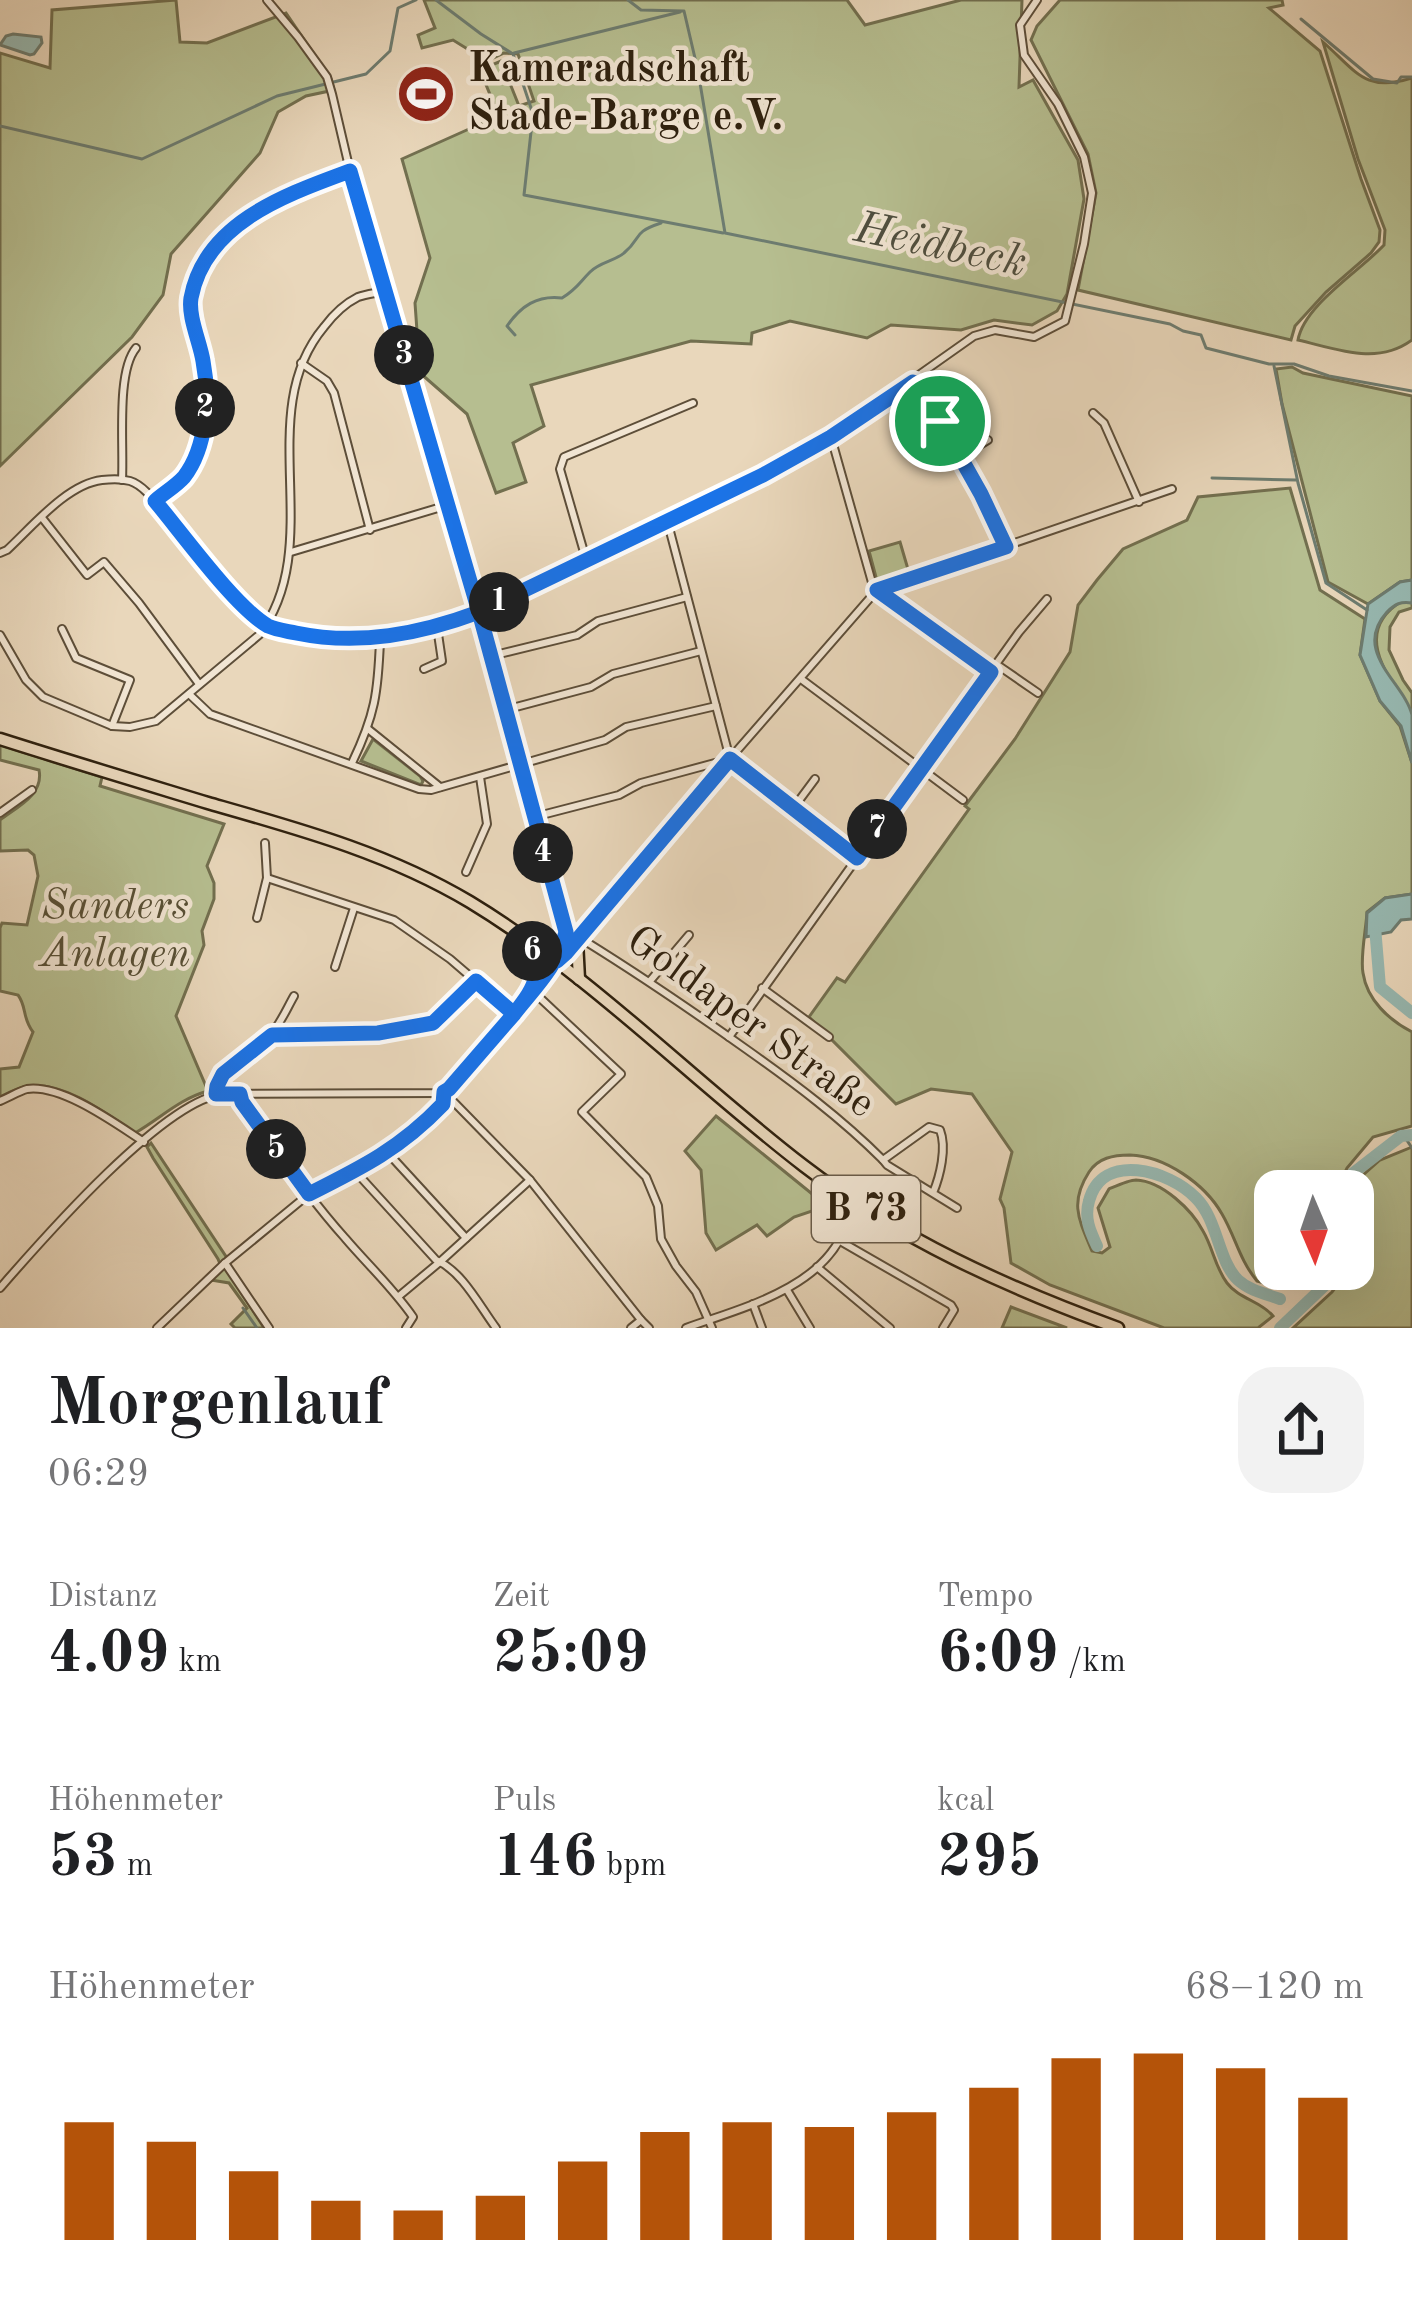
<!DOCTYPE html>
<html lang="de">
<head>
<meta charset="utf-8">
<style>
  :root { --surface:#fff; --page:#f2f2f2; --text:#202124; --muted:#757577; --accent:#b45309 }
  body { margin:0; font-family:"Old Standard TT",serif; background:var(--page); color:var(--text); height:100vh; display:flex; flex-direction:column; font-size:45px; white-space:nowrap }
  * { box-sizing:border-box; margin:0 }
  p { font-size:39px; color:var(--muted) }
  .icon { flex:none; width:66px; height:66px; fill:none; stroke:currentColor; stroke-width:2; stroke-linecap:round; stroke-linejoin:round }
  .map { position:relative; height:1328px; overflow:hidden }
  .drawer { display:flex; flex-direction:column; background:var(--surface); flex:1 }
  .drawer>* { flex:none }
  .needle { width:78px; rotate:178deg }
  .tools { position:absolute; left:1254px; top:1170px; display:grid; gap:24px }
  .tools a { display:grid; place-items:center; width:120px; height:120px; border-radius:24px; background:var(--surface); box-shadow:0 12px 48px #0002; font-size:60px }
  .pin { position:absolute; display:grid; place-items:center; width:102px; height:102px; color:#fff; margin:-51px; border:6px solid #fff; border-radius:50%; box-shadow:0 3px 12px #0007 }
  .km { position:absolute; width:60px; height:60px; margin:-30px; border-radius:50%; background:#222; color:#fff; font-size:33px; line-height:60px; text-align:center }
  .round { display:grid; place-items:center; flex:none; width:126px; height:126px; border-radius:36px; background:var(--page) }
  .overview { display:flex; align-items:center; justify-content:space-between; height:204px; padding:0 48px }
  h1 { font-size:66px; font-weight:700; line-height:90px }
  .metrics { display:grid; grid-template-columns:repeat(3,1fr); gap:18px; height:204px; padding:12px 48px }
  .metrics div { display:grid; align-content:center }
  .metrics b { font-size:60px; font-weight:700 }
  .metrics small { font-size:33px; font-weight:400 }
  .metrics p { font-size:33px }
  .chart { height:336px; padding:24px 48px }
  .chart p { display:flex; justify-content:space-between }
  .chart svg { width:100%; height:216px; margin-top:12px; stroke:var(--accent); stroke-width:6 }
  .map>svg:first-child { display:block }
  .green { fill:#b6be90; stroke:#726f4f; stroke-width:3 }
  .water { fill:#97b9b2; stroke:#6d7c70; stroke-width:3 }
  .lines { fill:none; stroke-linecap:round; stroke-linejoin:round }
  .stream { stroke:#6d7c70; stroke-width:3 }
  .river { stroke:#97b9b2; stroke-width:12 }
  .street-casing { stroke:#5d4e39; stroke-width:10 }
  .primary-casing { stroke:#2e200e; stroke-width:15 }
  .street { stroke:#f1e5d3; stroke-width:6 }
  .primary { stroke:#e9d7bb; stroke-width:10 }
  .route-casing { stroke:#fff; stroke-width:24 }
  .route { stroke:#1a73e8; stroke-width:15 }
  .labels { text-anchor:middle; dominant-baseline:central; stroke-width:9; stroke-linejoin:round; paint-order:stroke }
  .shield { fill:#f1e5d3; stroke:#685b49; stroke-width:3 }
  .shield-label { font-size:39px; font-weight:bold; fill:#2e200e }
  .poi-label { font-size:42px; font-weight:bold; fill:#2e200e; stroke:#f1e5d3; text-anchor:start }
  .park-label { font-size:42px; font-style:italic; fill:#574f35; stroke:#f1e5d3 }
  .street-label { font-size:42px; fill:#2e200e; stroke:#f1e5d3 }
  .water-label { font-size:45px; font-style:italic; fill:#4e4e3f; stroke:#f1e5d3 }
</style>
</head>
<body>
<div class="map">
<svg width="1412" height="1328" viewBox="0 0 1412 1328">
  <rect width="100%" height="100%" fill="#e9d7bb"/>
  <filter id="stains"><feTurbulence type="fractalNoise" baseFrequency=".00167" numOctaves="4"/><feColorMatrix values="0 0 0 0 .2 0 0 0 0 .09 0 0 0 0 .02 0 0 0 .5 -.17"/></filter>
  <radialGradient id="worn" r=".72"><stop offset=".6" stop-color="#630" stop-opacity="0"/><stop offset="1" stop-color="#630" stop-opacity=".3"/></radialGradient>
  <g class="green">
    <path d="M176,0L180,42L207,43L286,13L331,79L334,90L306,96L278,112L260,153L171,254L163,295L132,337L0,466V53L50,68L52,10Z"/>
    <path d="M424,0H847L865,25L961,0H1022L1019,87L1033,80L1078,160L1084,199L1067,294L1057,311L1032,325L994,320L961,330L891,325L867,338L790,321L752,333L751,344L691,341L531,385L544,426L513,443L526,482L496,493L467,414L420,373L415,303L430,258L402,159L507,112L498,114L480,70L501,61L519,106L534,101L518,54L504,53L487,61L453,40L422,48L418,35L435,28Z"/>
    <path d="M1060,0H1282L1283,5L1269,8L1320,51L1361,179L1380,230L1379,242L1371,253L1326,292L1295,326L1291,340L1078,290L1096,193L1088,154L1031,40L1037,26Z"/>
    <path d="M1323,42C1357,72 1365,93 1412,78V340C1377,366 1337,349 1298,340C1304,305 1360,271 1384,245L1385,230L1358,159Z"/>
    <path d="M1292,367L1303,373L1412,396V580L1400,582L1368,604L1328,582L1282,404L1276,369Z"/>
    <path d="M1290,488L1320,590L1365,619L1360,655L1380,701L1400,726L1412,763V894L1385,898L1367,912C1366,930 1360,957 1363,973C1367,1000 1389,1020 1412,1032V1126L1373,1137L1347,1168L1336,1191H1275V1269H1330C1307,1295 1288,1290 1257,1281C1239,1259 1236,1238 1222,1214C1205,1184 1165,1156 1130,1155C1113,1155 1098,1158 1089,1172C1069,1203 1079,1220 1092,1251L1102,1253L1110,1247L1098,1208L1109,1189C1116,1186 1129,1180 1136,1180C1162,1181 1192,1210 1203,1231C1213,1248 1215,1267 1227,1283C1239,1299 1261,1301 1273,1316L1258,1328H1164L1050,1285L1011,1263L1004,1208L1000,1199L1012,1152L972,1094L931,1089L896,1104L809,1017L837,978L845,982L969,809L965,806L1015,739L1070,652L1078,605L1097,580L1123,549L1187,520L1198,497Z"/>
    <path d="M900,542L910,576L884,585L877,581L869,551Z"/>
    <path d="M1402,601L1412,603V608L1399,612L1390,627L1389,650L1403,680L1412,693V712C1388,677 1351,632 1402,601Z"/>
    <path d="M373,739L420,776L423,781L421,785L361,761Z"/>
    <path d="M0,745L102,777L100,786L224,824L207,866L214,883V899L202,931L204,945L176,1016L208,1091C179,1099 161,1118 135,1133C107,1114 64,1081 28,1086C19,1087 8,1093 0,1097V1069L19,1067L33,1032C22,1018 27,1007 18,995L0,991V928L2,923L27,925L38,876L34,855L28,850L0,851V820C17,807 44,795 39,770L0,760Z"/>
    <path d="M716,1116L827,1206L794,1217L767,1236L757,1225L716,1250L706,1233L701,1170L685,1151Z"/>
    <path d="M151,1143L227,1258L222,1262L264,1328H235L231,1324L247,1308L229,1283L211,1280L222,1269L218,1259L153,1158L147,1147Z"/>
    <path d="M1412,1147V1328H1293L1332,1292L1350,1269H1353L1355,1262L1353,1184L1380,1160Z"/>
    <path d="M1011,1307L1067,1328H1002Z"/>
  </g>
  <g class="water">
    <path d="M13,34L41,37L42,43L34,54L30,55L0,45L6,36Z"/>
    <path d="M1412,580V603C1401,601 1395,604 1387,612C1351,652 1405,683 1412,715C1412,729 1412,748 1412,763L1401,726L1380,701L1360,655L1368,604L1400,582Z"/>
    <path d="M1412,894V919L1401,920L1391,932L1366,937L1367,913L1385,898Z"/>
  </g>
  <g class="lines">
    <g class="stream">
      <path d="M436,0L481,34L513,54L533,114L524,195L723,233"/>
      <path d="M628,0L641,10L684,11L698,71L725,233L1170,324L1183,331L1201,335L1206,348L1269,364H1294L1329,376L1412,391"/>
      <path d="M1301,19L1373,79L1397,83L1401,77H1412"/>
      <path d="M514,53L680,12"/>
      <path d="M0,126L142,159L277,96L366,74L390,51L398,8L416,0"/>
      <path d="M515,335L507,326C521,306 537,295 562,298C577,289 579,283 590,272C600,262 615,261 624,253C643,237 631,233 661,223"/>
      <path d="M1274,366L1298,483L1326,583L1367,610"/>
      <path d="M1212,478L1296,480"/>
      <path d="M1404,1136L1412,1148"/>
      <path d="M243,1308L257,1328"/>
    </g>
    <g class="river">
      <path d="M1381,921L1375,927L1380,987L1412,1013"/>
      <path d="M1346,1191L1352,1174L1401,1136L1412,1135"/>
      <path d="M1097,1246C1090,1231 1084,1218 1089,1201C1102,1151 1169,1170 1196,1198C1218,1220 1218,1261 1238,1280C1250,1291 1266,1294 1280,1299"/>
      <path d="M1280,1328L1342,1269"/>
    </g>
    <g class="street-casing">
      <g id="street">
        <path d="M267,0L298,37L327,77L332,94L350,171L479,612L565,929L558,958"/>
        <path d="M301,363L327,381L334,393L370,530"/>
        <path d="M914,383L960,457L1006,547"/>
        <path d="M1093,413L1104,423L1139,502"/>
        <path d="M831,437L873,586L990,672"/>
        <path d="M960,457L988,440"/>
        <path d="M122,480C124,445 116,372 136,348"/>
        <path d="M155,501C164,494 176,486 183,477C207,448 210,398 203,362C200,342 188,318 191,299C193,287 200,275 206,265C236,211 294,192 349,171"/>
        <path d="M43,519L87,575L104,562L139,603L199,684"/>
        <path d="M667,520L730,759"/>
        <path d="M291,552L448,505"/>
        <path d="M0,553L7,550C32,527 67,484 102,480C110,479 123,479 130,481C143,485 155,501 164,512C189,542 238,611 271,627C330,654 421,634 479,612L763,474L831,437L974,336L995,330L1034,337L1065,321L1084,244L1092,193L1084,157L1058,104L1024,55L1020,25L1037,0"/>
        <path d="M586,559L560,469L564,457L693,403"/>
        <path d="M62,629L76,658L130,680L112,726"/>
        <path d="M0,635L26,680L43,697L112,726L130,727L156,721L259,635C328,544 251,414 324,327C333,315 344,304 358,297C366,294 377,293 385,291"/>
        <path d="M491,656L577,635L598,621L687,597"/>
        <path d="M996,664L1038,693"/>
        <path d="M424,669L442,661L437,627"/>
        <path d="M801,679L963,800"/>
        <path d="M189,694L210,714L419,789L431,790L605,740L626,727L716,706"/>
        <path d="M505,710L591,687L613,674L701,651"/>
        <path d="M368,729L440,787"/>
        <path d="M730,759L857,858"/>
        <path d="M352,763C375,715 378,693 380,640"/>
        <path d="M792,810L815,779"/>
        <path d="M0,813L32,790"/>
        <path d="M534,817L619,795L641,783L726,760"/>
        <path d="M466,872L487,824L480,777"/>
        <path d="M267,878L394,920L450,959L514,1014"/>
        <path d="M257,918L267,878L265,843"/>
        <path d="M567,930C628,967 687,1007 746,1049C794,1083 841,1118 883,1160"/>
        <path d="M335,967L354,908"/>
        <path d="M650,981L689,935"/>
        <path d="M762,988L829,1037"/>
        <path d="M539,997L621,1074L582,1112L646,1177L658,1206L661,1239L676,1266L696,1292L712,1328"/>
        <path d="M272,1035L378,1033L433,1023L475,981"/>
        <path d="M729,1037L1019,632L1047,599"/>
        <path d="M216,1094C220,1066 250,1057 268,1038C279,1027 286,1010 294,996"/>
        <path d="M240,1094L242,1102C276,1148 307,1196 345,1238C368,1265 393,1288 413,1317L406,1328"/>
        <path d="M0,1101C8,1098 19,1091 27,1089C62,1084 116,1124 144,1142"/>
        <path d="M388,1153L466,1238"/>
        <path d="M355,1171L436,1260C462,1271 479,1305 496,1328"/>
        <path d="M933,1193C940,1176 947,1148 940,1130L929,1127L883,1160L887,1165L957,1208"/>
        <path d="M840,1241L951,1305L954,1310L943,1328"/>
        <path d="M225,1263L269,1328"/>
        <path d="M817,1267L890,1328"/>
        <path d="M0,1288C41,1241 165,1098 224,1094L439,1093L449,1089L673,824L877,590L1172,489"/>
        <path d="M787,1290L810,1328"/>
        <path d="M399,1296L441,1261L530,1180"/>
        <path d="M753,1304L762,1328"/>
        <path d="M157,1328L225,1263L309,1194L388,1153L417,1132L443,1104L444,1092L530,1180L641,1320"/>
        <path d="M631,1328L641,1320L649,1328"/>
        <path d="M686,1328C741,1308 822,1289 845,1228"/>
      </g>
    </g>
    <g class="primary-casing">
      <g id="primary">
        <path d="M0,739C69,761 139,782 208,803C299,829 388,853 470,902C592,976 692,1080 804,1166C899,1239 1006,1287 1118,1328"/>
        <path d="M526,940L537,964L532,991"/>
        <path d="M577,941L579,979"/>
      </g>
    </g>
    <use href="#street" class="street"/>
    <use href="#primary" class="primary"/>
  </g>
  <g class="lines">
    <g class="route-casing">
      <path id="route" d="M940,421L913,382L831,437L763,475L479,612C420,634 359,646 296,633C287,631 277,630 268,626C235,607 182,533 155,501C164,493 176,486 184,477C207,447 210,397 203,361C200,342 188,317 191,298C205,222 288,194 350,171L479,612L566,932C557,967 536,986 514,1014L449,1089L444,1092L443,1104C401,1148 363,1167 309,1194L242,1102L240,1094H216L217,1086L223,1074L272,1035L378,1033L433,1023L476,981L514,1014C538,983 543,974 525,938L557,961L566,953L730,759L857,858L991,672L877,590L1006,547L981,494L940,421"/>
    </g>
    <use href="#route" class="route"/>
  </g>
  <defs>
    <g id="stadium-disc" transform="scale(3)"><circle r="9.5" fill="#8f2418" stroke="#f1e5d3"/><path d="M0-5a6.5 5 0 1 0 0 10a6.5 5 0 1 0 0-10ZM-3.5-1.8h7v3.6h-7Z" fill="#fff"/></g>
  </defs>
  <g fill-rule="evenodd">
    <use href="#stadium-disc" x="426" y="94"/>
  </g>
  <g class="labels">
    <rect class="shield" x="812" y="1176" width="108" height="66" rx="9"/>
    <g class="shield-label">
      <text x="866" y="1209">B 73</text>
    </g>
    <g class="poi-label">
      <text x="468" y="70">Kameradschaft<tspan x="468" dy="48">Stade-Barge e.V.</tspan></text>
    </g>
    <g class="park-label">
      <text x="115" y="907">Sanders<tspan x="115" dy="48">Anlagen</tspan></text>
    </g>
    <g class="street-label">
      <text transform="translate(750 1023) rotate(36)">Goldaper Straße</text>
    </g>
    <g class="water-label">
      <text transform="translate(940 247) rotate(12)">Heidbeck</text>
    </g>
  </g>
  <rect width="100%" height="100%" filter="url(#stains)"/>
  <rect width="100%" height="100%" fill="url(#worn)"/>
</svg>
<div class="tools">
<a><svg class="needle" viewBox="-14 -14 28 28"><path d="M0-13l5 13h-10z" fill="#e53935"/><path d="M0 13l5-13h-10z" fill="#757577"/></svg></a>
</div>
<div class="pin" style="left:940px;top:421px;background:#1e9e55"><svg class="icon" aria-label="arrive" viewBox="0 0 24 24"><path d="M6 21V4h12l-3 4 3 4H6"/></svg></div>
<b class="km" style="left:499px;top:602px">1</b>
<b class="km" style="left:205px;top:408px">2</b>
<b class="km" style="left:404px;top:355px">3</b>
<b class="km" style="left:543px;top:853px">4</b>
<b class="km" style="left:276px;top:1149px">5</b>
<b class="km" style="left:532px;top:951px">6</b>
<b class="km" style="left:877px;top:829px">7</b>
</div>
<section class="drawer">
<div class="overview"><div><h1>Morgenlauf</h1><p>06:29</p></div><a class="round"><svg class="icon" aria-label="share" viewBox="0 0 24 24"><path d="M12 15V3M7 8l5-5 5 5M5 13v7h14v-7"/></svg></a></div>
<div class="metrics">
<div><p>Distanz</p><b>4.09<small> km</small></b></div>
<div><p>Zeit</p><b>25:09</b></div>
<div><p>Tempo</p><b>6:09<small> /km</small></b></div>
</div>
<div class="metrics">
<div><p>Höhenmeter</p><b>53<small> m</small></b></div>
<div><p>Puls</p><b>146<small> bpm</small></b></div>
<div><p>kcal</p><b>295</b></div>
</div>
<div class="chart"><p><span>Höhenmeter</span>68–120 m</p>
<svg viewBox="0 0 160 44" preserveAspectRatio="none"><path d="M5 44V20M15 44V24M25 44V30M35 44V36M45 44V38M55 44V35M65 44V28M75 44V22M85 44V20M95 44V21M105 44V18M115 44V13M125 44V7M135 44V6M145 44V9M155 44V15"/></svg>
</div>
</section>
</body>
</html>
